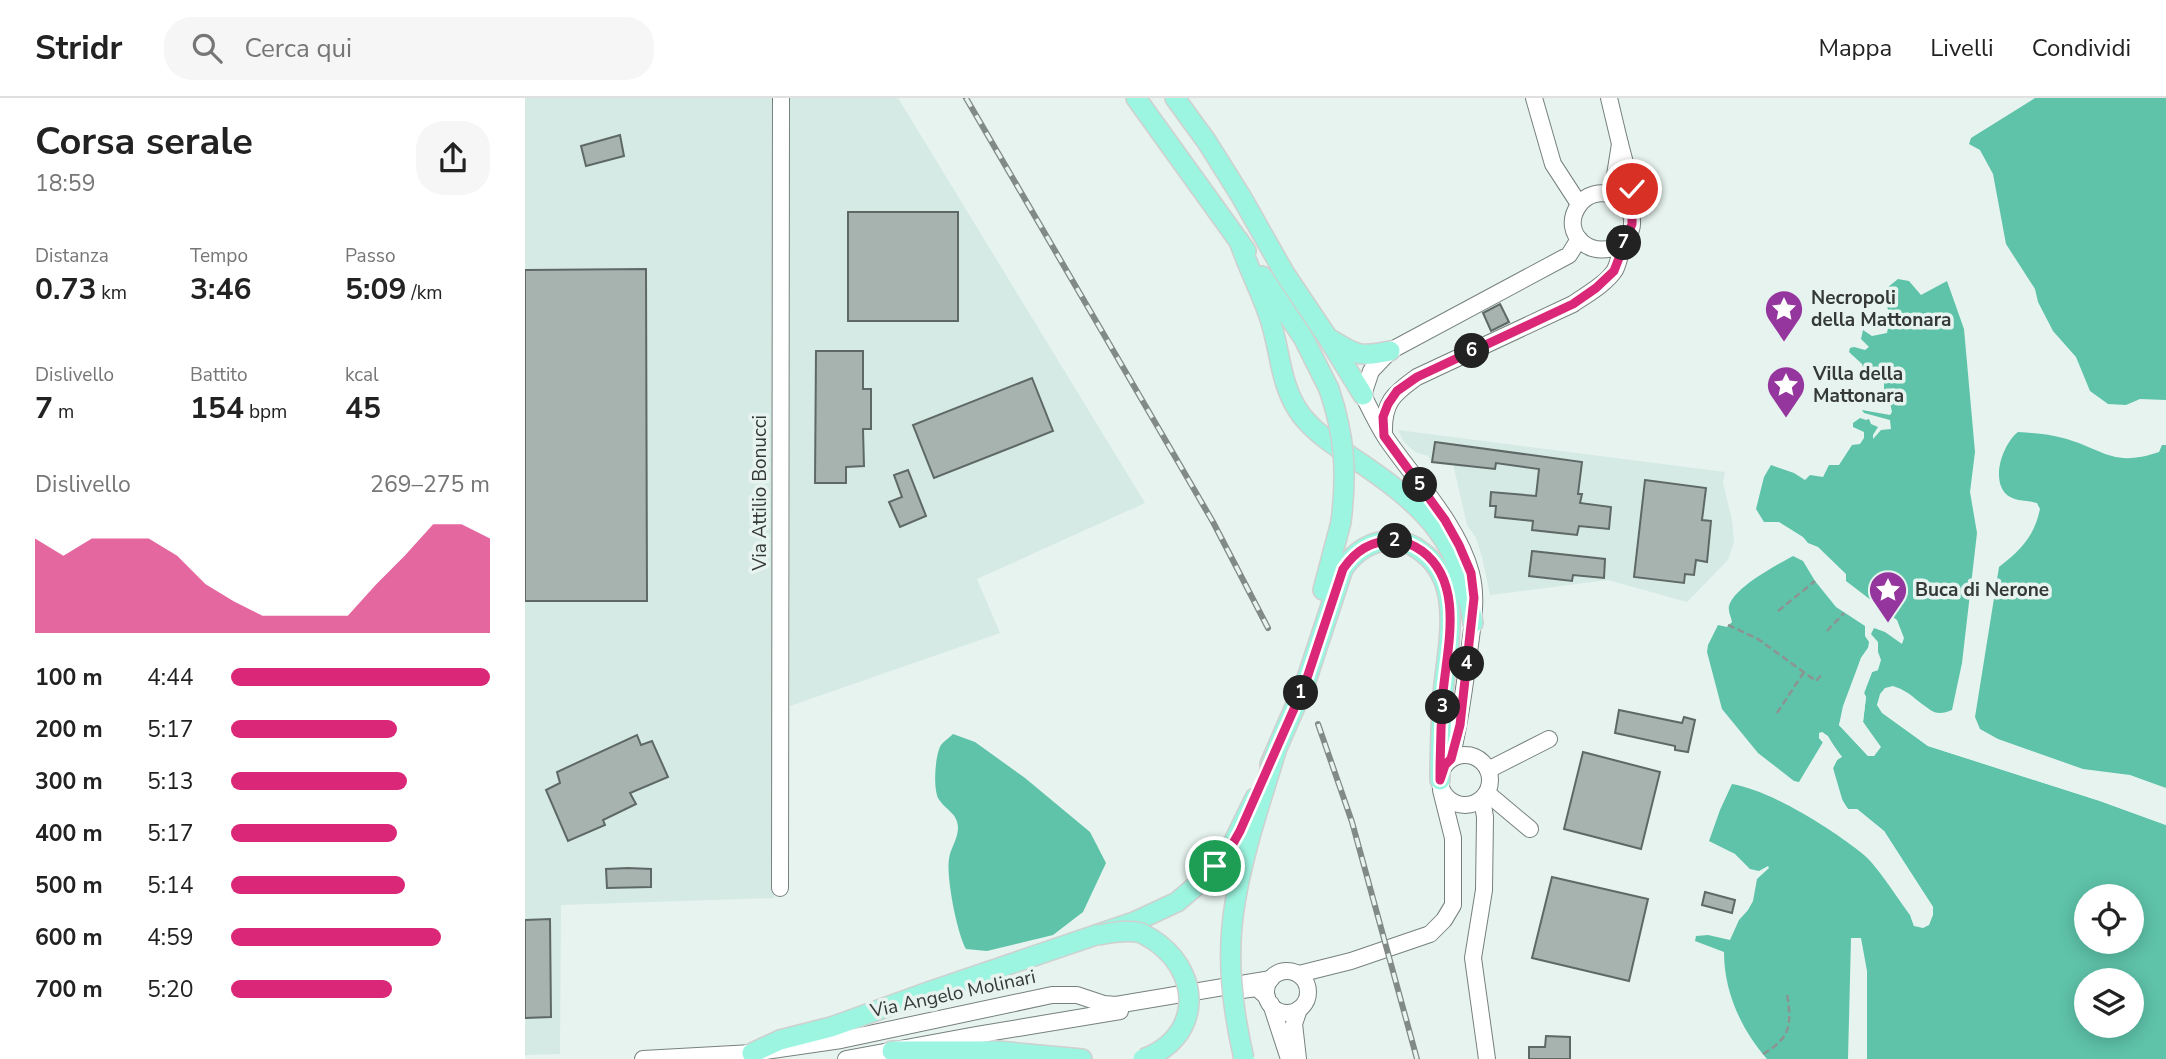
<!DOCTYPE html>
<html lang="it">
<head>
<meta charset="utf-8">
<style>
  :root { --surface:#fff; --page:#f6f6f6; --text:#222; --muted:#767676; --line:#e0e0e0; --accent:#db2777 }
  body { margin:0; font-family:"Nunito Sans",sans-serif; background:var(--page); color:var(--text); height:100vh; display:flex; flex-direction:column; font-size:26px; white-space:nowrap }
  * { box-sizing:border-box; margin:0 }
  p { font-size:23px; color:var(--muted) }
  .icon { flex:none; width:38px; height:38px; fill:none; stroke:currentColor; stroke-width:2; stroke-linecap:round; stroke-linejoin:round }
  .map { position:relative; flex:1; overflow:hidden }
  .side { display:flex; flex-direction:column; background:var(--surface); width:525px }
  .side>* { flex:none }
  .tools { position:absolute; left:1549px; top:786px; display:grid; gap:14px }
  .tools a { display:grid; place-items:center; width:70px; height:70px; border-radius:50%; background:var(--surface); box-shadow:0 4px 18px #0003; font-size:35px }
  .pin { position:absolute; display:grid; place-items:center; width:60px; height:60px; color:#fff; margin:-30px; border:4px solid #fff; border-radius:50%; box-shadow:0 2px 7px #0007 }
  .km { position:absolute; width:35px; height:35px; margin:-18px; border-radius:50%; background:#222; color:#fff; font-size:19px; line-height:35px; text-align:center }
  .round { display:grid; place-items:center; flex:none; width:74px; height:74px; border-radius:28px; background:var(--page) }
  .overview { display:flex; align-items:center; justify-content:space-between; height:119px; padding:0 35px }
  h1 { font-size:38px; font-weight:700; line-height:52px }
  .figures { display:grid; grid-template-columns:repeat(3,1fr); gap:10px; height:119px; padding:7px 35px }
  .figures div { display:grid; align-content:center }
  .figures b { font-size:30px; font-weight:700 }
  .figures small { font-size:19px; font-weight:400 }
  .figures p { font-size:19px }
  .chart { height:196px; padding:14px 35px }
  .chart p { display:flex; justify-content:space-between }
  .chart svg { width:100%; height:126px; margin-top:7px; fill:var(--accent); opacity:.7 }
  ul { padding:0 35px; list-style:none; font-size:23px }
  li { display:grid; grid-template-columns:112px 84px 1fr; align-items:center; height:52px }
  li i { height:18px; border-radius:9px; background:var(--accent) }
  header { display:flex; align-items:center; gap:42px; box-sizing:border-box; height:98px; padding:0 35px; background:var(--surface); border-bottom:2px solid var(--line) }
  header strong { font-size:33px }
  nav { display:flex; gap:38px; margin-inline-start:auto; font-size:24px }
  .search { width:490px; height:63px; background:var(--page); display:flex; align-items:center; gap:18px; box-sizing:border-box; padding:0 24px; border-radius:28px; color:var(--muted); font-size:26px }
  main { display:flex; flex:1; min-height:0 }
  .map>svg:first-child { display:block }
  .built { fill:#d5eae4 }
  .water { fill:#5ec3a9; fill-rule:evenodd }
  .pier { fill:#e7f3ef }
  .building { fill:#a7b3af; stroke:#5e6966; stroke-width:2 }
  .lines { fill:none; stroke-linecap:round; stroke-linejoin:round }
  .minor-casing { stroke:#76817e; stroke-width:18 }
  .major-casing { stroke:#cfd0cf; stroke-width:22 }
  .path { stroke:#8c9492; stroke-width:2.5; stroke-dasharray:7 3.5; stroke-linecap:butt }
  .minor { stroke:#fff; stroke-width:16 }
  .major { stroke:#9cf5e0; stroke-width:19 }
  .rail-casing { stroke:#828a88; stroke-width:6 }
  .rail { stroke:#e7f3ef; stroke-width:3.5; stroke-dasharray:10; stroke-linecap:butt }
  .major-bridge-casing { stroke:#cfd0cf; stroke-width:22; stroke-linecap:butt }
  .major-bridge { stroke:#9cf5e0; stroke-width:19 }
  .route-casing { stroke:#fff; stroke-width:14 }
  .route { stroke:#db2777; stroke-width:9 }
  .labels { text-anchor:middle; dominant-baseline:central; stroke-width:7; stroke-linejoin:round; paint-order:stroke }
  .poi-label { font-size:19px; font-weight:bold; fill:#353a39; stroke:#e7f3ef; text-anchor:start }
  .street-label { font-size:19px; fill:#353a39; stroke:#e7f3ef }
</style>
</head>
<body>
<header>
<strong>Stridr</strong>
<div class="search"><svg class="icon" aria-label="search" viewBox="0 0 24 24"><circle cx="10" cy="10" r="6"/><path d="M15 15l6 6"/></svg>Cerca qui</div>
<nav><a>Mappa</a><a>Livelli</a><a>Condividi</a></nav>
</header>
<main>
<section class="side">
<div class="overview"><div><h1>Corsa serale</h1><p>18:59</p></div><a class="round"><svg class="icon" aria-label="share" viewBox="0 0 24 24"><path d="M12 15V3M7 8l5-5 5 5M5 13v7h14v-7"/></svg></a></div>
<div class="figures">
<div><p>Distanza</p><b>0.73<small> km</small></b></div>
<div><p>Tempo</p><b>3:46</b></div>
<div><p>Passo</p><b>5:09<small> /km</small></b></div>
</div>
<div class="figures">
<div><p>Dislivello</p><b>7<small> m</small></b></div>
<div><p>Battito</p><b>154<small> bpm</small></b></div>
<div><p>kcal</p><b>45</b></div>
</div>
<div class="chart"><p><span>Dislivello</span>269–275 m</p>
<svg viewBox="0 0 160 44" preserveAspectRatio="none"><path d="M0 44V11L10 17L20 11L30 11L40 11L50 17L60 27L70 33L80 38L90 38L100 38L110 38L120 27L130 17L140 6L150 6L160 11V44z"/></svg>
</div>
<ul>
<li><b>100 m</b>4:44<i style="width:100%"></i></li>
<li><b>200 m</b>5:17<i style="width:64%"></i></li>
<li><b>300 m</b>5:13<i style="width:68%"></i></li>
<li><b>400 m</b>5:17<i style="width:64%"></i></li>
<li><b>500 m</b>5:14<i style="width:67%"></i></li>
<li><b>600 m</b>4:59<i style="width:81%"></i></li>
<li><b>700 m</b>5:20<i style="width:62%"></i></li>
</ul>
</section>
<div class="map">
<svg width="1641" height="961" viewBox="0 0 1641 961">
  <rect width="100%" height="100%" fill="#e7f3ef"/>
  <g class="built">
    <path d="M0,0H250L249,800L36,807L35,956L0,957Z"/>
    <path d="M264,0H373L620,405L452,481L475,535L265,608Z"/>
    <path d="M873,332L1200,374L1198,385L1207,422L1209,444L1203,462L1162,504L1083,482L965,497L957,459L951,440L942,427L928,366L907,364L903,358L890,354L879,344Z"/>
  </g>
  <g class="water">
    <path d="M1510,0H1641V302L1615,301L1601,307L1583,306L1565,293L1551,259L1528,233L1513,204L1510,191L1481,146L1468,76L1455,52L1444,46L1446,40Z"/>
    <path d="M1373,181L1384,183L1396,197L1422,183L1439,231L1450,354L1445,394L1452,435L1437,565L1427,612C1403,623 1396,600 1377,592C1372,590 1365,590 1360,590L1352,607L1358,615L1403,648L1575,703L1641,727V961H1342V873L1336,840H1326L1323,961H1242C1216,931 1199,894 1199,854L1170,843L1171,838L1183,837L1205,842L1214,822L1223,812L1228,803L1232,781L1244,770L1243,768L1234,773L1225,771L1210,756L1184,743L1195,712L1207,686C1245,692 1309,732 1339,757C1353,769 1373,801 1385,817L1389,828L1404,827L1408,817V809L1359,733L1332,711H1323L1313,695L1308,670L1312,662L1317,659L1302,638L1297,634L1294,640L1298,644L1274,684L1269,683L1233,655L1197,611L1182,554L1183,547L1193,527L1202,529L1207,524C1206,518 1203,514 1204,508C1209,489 1252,467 1268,458L1278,463L1290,483L1311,509L1340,528V538L1344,544L1343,550L1336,560L1314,627L1343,658H1349L1355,649L1338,624L1341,599L1339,595L1347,574L1353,572V544L1346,536L1349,530L1360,534L1377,546L1379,540L1372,522L1321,483V476L1293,449L1283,445L1278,439L1254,424H1239L1231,411L1239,379L1246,367L1269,375L1280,382L1285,377L1298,379L1304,367H1314L1327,347L1335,346L1339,340V334L1328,329V325L1335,320L1341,322L1344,321L1346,326L1353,329L1348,337V341L1356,332L1366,331L1365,322L1339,315L1337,312L1365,317L1367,314L1365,305L1359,296V282H1342L1337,266L1324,254L1325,250L1329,249L1340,252L1344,249L1336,241L1338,232L1347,238L1362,235L1365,219L1358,193ZM1561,798H1606V844H1561ZM1561,882H1606V928H1561Z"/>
    <path d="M1493,334C1508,335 1524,336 1538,340C1579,351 1587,370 1634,354L1637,347H1641V690L1605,677L1558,671L1473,641L1455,631L1450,619L1474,469C1496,452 1509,439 1515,411L1512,405C1502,402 1488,404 1480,395C1466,378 1479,345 1493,334Z"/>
    <path d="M428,636L450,644L500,680L565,734L581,765L558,814L528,837L462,853L441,851C432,835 421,779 424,761C425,751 433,741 433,730C433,715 420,712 413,700C408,689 410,657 416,647C419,643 425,639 428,636Z"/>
  </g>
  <g class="pier">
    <path d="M1353,544L1352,551L1356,562L1353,572L1347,574L1339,595L1341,599L1338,624L1356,649L1349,658H1343L1314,627L1318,608L1336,560L1343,550H1347L1339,562L1321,609L1318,626L1345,655H1348L1351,650L1335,624L1336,594L1344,572L1350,569L1352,562L1349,551Z"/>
    <path d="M1368,588L1376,591L1411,616L1406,617L1375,594L1368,592L1362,593L1358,597L1356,607L1360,613L1404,645L1577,700L1641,723V727L1575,703L1403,648L1357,615L1352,607L1355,596L1360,590Z"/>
    <path d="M1297,634L1303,638L1314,657L1317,658L1312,662L1308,670L1318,704L1323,711H1332L1359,733L1408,809L1404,827L1398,830L1389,828L1386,819L1389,818L1391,825L1397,826L1401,824L1404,810L1356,736L1330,714H1321L1314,705L1310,696L1304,670L1311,658L1300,640L1297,638L1301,643L1300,647L1294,640V635Z"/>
  </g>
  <g class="building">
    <path d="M95,37L99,58L61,68L56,48Z"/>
    <rect x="323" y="114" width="110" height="109"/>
    <path d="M121,171L122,503H0V172Z"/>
    <path d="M975,206L984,224L966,233L958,215Z"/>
    <path d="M291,253H338V291H346V331H338L339,368L321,369V385H290Z"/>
    <path d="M507,280L528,333L409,380L388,327Z"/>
    <path d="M910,344L1057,364L1053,396H1057L1055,405L1086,409L1084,431L1054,428L1052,437L1007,432L1008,423L970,419L971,408H965L966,394L1011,398L1014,371L971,365L970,371L907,364Z"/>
    <path d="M383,372L401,418L375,429L364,404L377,399L369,377Z"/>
    <path d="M1120,382L1181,390L1177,422L1186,423L1182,464L1171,462L1169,477L1160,476L1159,485L1109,479Z"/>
    <path d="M1007,453L1080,461L1079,480L1048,477L1047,483L1004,478Z"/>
    <path d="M1094,612L1157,625L1159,619L1170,622L1163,654L1150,652V648L1090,635Z"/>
    <path d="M112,637L116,647L127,643L143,679L105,695L111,706L78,722L80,727L43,743L21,692L35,685L32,674Z"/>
    <path d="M1058,654L1135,674L1116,751L1039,731Z"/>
    <path d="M103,770L126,771V789L82,790L81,771Z"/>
    <path d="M1027,779L1123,801L1104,883L1007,860Z"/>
    <path d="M1180,794L1210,802L1207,815L1177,807Z"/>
    <path d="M25,821L26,919L0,920V822Z"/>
    <path d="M1021,938L1045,939V961H1004V949H1020Z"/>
  </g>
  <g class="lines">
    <g class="minor-casing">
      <g id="minor">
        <path d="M1009,0L1028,66L1054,106"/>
        <path d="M1084,0L1095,46"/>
        <path d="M1087,96L1095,46L1107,91L1106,116"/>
        <path d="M859,335C858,305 868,296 892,279L1048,206C1061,197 1081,186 1090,172C1094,164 1095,154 1099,146C1102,139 1107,134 1107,126C1109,97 1070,84 1054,107C1033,136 1069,166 1099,144"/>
        <circle cx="940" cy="682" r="25"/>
        <path d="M926,661C935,626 939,591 944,555C947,529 953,501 946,475C933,426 889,381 861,340C852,326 845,311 838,297L846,273L865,253L1044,157L1054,141"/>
        <path d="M963,672L1024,641"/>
        <path d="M962,695L1005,731"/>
        <path d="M957,701L960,719L959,792L948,860L962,961"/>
        <path d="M255,790L256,0"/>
        <circle cx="762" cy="894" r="21"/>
        <path d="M774,876L826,863L905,836L919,822L928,807V740L916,692"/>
        <path d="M717,892L732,890L742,899"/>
        <path d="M746,906L764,961"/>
        <path d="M118,961L227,955L316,942L527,897H552L579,906L591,907L746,881"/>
        <path d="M321,961L451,937L595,913"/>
        <path d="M773,961L769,926L774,911"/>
      </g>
    </g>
    <g class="major-casing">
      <g id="major">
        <path d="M611,0L721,153"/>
        <path d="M650,0L682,44L717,100L760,176L803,240L838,297"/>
        <path d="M714,143C723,169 735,192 744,218C756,252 754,288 777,318C794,339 818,353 840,368C904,412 936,446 948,525"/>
        <path d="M737,178L779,241L804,291"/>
        <path d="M807,242C833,258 836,259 865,253"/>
        <path d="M798,492L816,424"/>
        <path d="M745,666L780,586L818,471C831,452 849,441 872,443C882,444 890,448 897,454C940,485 922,550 918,596C916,624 915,653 915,682"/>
        <path d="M367,953H473L557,961"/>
        <path d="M227,955L255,942L306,929L403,894L609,824L652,804L672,787L706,749L730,700"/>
      </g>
    </g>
    <g class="path">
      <path d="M1253,513L1290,483"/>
      <path d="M1203,527L1233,541L1291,583L1298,575"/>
      <path d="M1302,533L1319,515"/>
      <path d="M1252,615L1279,574"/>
      <path d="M1238,956C1266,940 1267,926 1262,896"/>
    </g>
    <use href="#minor" class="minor"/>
    <use href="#major" class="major"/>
    <g class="rail-casing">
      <g id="rail">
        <path d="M441,0L652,362L688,424L743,530"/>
        <path d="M793,626L827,724L892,961"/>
      </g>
    </g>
    <use href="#rail" class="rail"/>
    <g class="major-bridge-casing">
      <g id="major-bridge">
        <path d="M804,291C820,338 822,375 816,424"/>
        <path d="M573,837C586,835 602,831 616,835C622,838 629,842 634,846C679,881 673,942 618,961"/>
        <path d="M719,961C707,909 701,858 710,805C718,754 736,703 751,653"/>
      </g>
    </g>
    <use href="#major-bridge" class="major-bridge"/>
  </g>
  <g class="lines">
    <g class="route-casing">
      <path id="route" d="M690,768L706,749L715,733L780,586L818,471C831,452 849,441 872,443C882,444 890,448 897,453C940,485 922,550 918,595C916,624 915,653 915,682L920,667L926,661L935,627L949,500L946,475L934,447L920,422L859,338L858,319L863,306L872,293L892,279L1048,206L1071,190L1089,173L1107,126V91"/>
    </g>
    <use href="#route" class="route"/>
  </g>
  <defs>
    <g id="sight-pin" transform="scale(2.0125)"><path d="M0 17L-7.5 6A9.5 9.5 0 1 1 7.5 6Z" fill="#95359e" stroke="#e7f3ef"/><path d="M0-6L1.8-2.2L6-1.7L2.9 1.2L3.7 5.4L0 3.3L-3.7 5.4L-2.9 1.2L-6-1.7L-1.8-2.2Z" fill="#fff"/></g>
  </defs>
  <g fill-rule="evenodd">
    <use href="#sight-pin" x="1259" y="211"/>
    <use href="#sight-pin" x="1261" y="287"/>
    <use href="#sight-pin" x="1363" y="492"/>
  </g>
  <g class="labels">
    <g class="poi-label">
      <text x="1286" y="200">Necropoli<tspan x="1286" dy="22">della Mattonara</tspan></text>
      <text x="1288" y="276">Villa della<tspan x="1288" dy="22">Mattonara</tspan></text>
      <text x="1390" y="492">Buca di Nerone</text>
    </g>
    <g class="street-label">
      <text transform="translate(235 395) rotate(-90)">Via Attilio Bonucci</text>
      <text transform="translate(428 896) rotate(-12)">Via Angelo Molinari</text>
    </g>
  </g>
</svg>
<div class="tools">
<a><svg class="icon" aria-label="locate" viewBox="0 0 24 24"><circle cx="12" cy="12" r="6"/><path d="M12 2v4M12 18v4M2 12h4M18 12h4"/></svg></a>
<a><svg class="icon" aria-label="layers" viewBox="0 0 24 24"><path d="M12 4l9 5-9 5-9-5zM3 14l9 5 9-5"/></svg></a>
</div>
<div class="pin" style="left:690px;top:768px;background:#1e9e55"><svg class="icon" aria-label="arrive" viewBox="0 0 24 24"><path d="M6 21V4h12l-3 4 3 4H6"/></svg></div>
<div class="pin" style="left:1107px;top:91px;background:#d93025"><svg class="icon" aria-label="check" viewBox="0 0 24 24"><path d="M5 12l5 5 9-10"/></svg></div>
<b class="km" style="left:776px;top:595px">1</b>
<b class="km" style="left:870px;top:443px">2</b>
<b class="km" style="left:918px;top:609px">3</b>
<b class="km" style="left:942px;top:566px">4</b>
<b class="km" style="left:895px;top:387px">5</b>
<b class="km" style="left:947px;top:253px">6</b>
<b class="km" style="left:1099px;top:145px">7</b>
</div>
</main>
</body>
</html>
